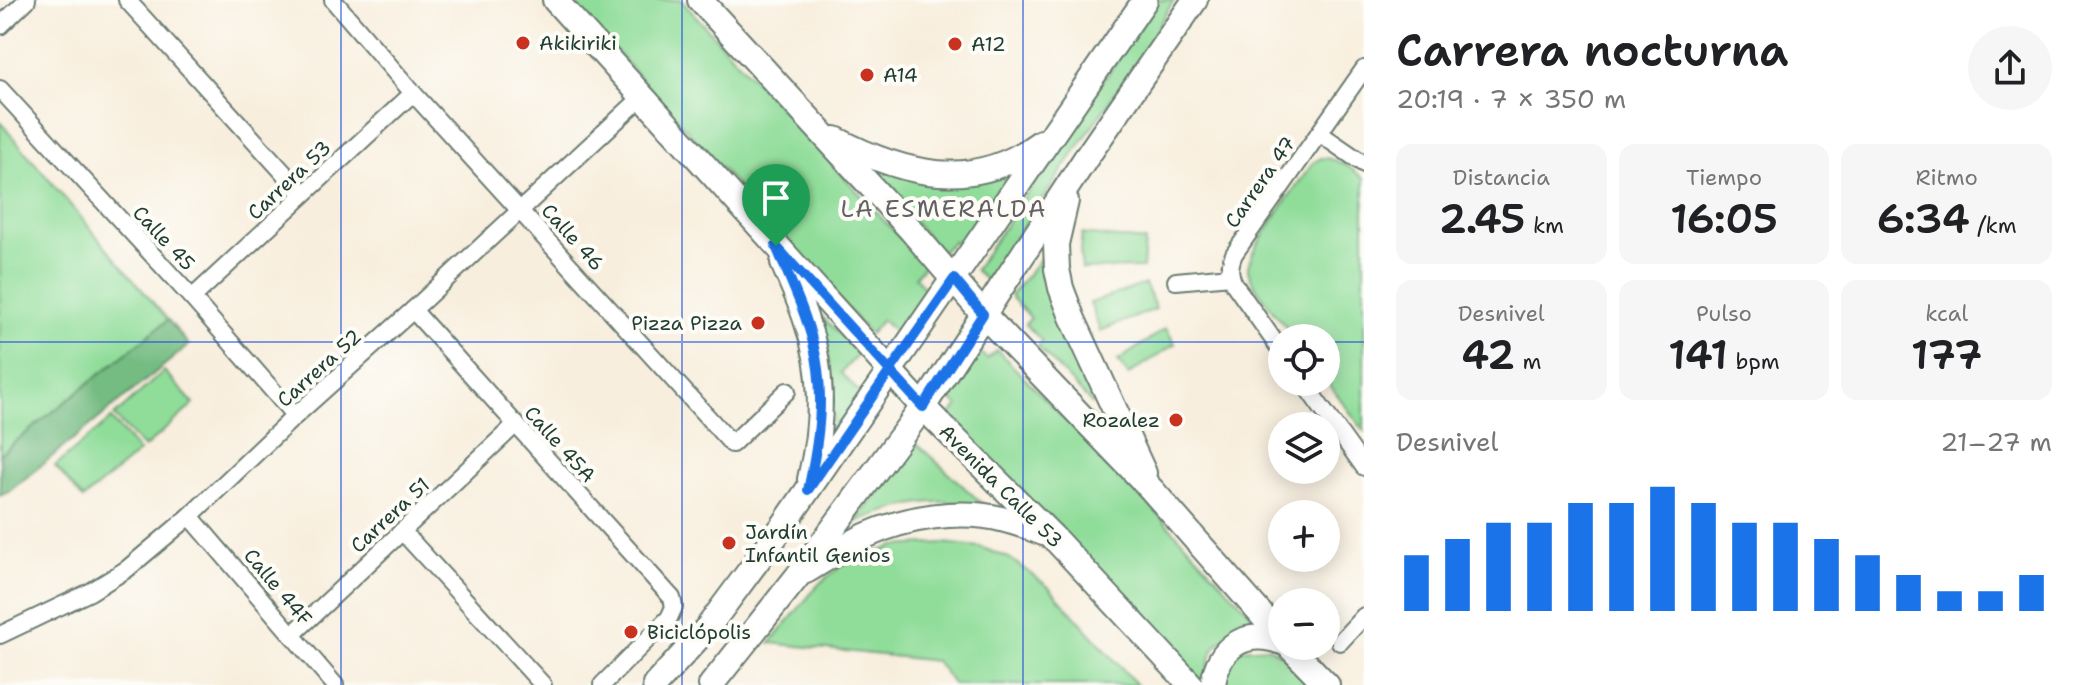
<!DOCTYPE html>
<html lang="es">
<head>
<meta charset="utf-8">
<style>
  :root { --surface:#fff; --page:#f6f6f6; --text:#202124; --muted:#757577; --accent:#1a73e8 }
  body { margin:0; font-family:"Shantell Sans",sans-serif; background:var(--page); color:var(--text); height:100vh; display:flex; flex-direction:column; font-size:30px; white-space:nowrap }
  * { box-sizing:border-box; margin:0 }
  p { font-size:26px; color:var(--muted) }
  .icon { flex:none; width:44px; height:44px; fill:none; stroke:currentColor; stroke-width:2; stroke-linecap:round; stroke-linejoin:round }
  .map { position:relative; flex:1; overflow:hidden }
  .side { display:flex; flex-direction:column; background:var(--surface); width:720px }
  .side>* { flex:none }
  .tools { position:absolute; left:1268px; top:324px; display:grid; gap:16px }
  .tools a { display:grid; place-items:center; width:72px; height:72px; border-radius:50%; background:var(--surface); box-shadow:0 4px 20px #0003; font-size:40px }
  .pin { position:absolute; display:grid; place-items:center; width:68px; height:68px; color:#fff; margin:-82px -34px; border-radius:50% 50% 50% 0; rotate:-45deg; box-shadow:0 0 8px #0007 }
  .pin .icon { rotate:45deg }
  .round { display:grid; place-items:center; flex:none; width:84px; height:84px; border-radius:42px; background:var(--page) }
  .headline { display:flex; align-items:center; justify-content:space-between; height:136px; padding:0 32px }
  h1 { font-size:44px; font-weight:600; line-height:60px }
  .figures { display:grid; grid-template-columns:repeat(3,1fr); gap:12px; height:136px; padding:8px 32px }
  .figures div { display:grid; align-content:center; border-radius:16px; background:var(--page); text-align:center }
  .figures b { font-size:40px; font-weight:600 }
  .figures small { font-size:22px; font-weight:400 }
  .figures p { font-size:22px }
  .chart { height:224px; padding:16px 32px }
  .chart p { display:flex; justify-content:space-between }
  .chart svg { width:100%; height:144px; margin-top:8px; stroke:var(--accent); stroke-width:6 }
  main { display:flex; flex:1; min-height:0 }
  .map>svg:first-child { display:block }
  .green { fill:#90dd9a; stroke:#588d67; stroke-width:2 }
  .forest { fill:#74bc82; stroke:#4a7c5b; stroke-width:2 }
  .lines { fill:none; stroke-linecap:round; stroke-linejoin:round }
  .street-casing { stroke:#6b7b6f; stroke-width:20 }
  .secondary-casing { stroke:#6b7b6f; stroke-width:28 }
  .street { stroke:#fff; stroke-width:16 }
  .secondary { stroke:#fff; stroke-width:24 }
  .route-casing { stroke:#fff; stroke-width:16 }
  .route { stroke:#1a73e8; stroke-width:10 }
  .grid { fill:none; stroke:#1d4ed8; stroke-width:2; stroke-opacity:0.55 }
  .poi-dot { fill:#c8321e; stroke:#fdfcf7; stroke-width:3 }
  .labels { text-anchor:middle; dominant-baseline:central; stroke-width:8; stroke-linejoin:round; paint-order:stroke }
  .poi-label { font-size:20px; fill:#1f3d34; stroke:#fdfcf7; text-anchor:start }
  .street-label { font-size:20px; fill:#1f3d34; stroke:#fdfcf7 }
  .quarter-label { font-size:24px; letter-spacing:2px; fill:#626165; stroke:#fdfcf7 }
</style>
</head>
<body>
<main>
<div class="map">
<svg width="1364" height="685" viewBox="0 0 1364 685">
  <rect width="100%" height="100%" fill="#fdfcf7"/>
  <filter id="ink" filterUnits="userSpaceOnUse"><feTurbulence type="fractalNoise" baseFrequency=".0125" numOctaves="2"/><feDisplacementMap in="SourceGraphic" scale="16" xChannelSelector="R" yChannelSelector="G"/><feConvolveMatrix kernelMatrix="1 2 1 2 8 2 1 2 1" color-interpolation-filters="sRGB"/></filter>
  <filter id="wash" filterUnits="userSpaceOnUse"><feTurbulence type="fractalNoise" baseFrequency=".006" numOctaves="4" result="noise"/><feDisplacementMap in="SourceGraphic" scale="32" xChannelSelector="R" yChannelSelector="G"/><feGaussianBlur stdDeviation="1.8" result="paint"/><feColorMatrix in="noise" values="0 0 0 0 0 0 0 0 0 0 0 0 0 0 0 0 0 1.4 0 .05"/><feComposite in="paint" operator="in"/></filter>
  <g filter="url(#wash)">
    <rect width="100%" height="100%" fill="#f8eedd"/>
    <g class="green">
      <path d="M570,0H681L925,265L915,277L931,295L900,337L882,320L870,334Z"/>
      <path d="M1158,0H1174L1138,60L986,281L975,270Z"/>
      <path d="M0,122L168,320L0,454Z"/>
      <path d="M850,155L874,165L1026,166L966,252L953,241L942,252Z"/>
      <path d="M1321,158C1339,158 1350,168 1364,178V431L1326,380V338H1295C1283,323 1251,287 1248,270C1245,254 1301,180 1313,163Z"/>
      <path d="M1082,234L1145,241L1143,268L1082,269L1080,251Z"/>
      <path d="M1041,258L1062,329L1095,401L1092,404L1038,347L1042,341L1025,324L1031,318L1010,296Z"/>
      <path d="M1145,284L1156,309L1100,331L1090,303Z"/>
      <path d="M817,312L859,353L841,373L862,395L832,435C835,387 831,357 817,312Z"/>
      <path d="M1166,328L1175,344L1128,375L1118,361Z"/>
      <path d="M997,350L1154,510L1266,630C1221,637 1212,635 1205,684L949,416L958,406L950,398L980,352L987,359Z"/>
      <path d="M164,371L194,404L144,448L114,416Z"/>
      <path d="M111,419L139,452L83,499L55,466Z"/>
      <path d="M917,444L987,508C973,506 958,502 943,502C913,501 882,512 855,522Z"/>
      <path d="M943,543L980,547L1009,558L1049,587L1137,685H954L936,661L770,643L819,584L845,563L895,546Z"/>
      <path d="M1268,647L1285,656L1314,685H1223L1226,667L1241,649Z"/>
    </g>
    <path class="forest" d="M168,320L189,345L11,490L0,495V454Z"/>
  </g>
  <g filter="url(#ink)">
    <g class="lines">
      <g class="street-casing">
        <g id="street">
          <path d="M127,0L303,194"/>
          <path d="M333,0L413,93L732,444L787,391"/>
          <path d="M0,26L27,0"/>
          <path d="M0,89L192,298L295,416"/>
          <path d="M1319,133L1364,164"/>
          <path d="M1176,281L1231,276"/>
          <path d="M192,298L413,93"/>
          <path d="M413,310L672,598L674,607L669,618L602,685"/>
          <path d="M1282,352L1234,284C1229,273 1229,266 1234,254L1364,69"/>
          <path d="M1303,382L1364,467"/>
          <path d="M190,516L335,685"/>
          <path d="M402,531L543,685"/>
          <path d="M0,635L90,592L127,569L190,516L295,416L413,310L642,97"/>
          <path d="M292,635L516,424"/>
          <path d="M1340,642L1364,616"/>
        </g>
      </g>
      <g class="secondary-casing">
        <g id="secondary">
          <path d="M555,0L923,407L1053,537L1191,685"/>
          <path d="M700,0L911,230L983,314L1152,490L1282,638"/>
          <path d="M835,139C904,175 974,193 1041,142"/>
          <path d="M1066,201L1056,244L1057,269L1061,288L1072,317L1144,473"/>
          <path d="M783,263C791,282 800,301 806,320C825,372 823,426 810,479"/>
          <path d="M806,571C825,560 845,546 865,536C906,517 961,508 1005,520C1019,523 1032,529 1046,534"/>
          <path d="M1289,646L1327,685"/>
          <path d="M655,685L708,627L783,526L1145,0"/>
          <path d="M711,685L797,577L923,407L1086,158L1195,0"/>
          <path d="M1213,685C1218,646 1245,629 1282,642"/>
        </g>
      </g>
      <use href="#street" class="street"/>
      <use href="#secondary" class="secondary"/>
    </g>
  </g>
  <g class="lines" filter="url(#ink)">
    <g class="route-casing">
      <path id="route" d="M776,246L890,371L954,279L983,314L923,407L890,371L808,490C819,441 826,393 813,343C805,310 789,278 776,246"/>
    </g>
    <use href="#route" class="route"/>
  </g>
  <path class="grid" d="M341,0V685M682,0V685M1023,0V685M0,342H1282M1326,342H1364"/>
  <g class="poi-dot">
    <circle cx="523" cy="43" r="8"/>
    <circle cx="955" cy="44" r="8"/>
    <circle cx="867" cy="75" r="8"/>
    <circle cx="758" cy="323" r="8"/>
    <circle cx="1176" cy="420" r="8"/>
    <circle cx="729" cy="543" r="8"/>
    <circle cx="631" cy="632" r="8"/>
  </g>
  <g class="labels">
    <g class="poi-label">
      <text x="539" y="43">Akikiriki</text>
      <text x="971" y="44">A12</text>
      <text x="883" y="75">A14</text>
      <text x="742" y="323" text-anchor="end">Pizza Pizza</text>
      <text x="1160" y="420" text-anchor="end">Rozalez</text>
      <text x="745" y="532">Jardín<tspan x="745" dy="23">Infantil Genios</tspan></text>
      <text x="647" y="632">Biciclópolis</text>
    </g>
    <g class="street-label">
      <text transform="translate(289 180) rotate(-43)">Carrera 53</text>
      <text transform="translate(1260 182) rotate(-55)">Carrera 47</text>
      <text transform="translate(573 237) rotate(48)">Calle 46</text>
      <text transform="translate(164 238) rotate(47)">Calle 45</text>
      <text transform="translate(319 368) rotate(-42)">Carrera 52</text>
      <text transform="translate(560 444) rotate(48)">Calle 45A</text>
      <text transform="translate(1001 486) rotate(45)">Avenida Calle 53</text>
      <text transform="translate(390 515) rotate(-43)">Carrera 51</text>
      <text transform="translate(278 587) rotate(50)">Calle 44F</text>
    </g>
    <g class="quarter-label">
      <text x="944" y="209">LA ESMERALDA</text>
    </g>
  </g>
</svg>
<div class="tools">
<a><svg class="icon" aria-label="locate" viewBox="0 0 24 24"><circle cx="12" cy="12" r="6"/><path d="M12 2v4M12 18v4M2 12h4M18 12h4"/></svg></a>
<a><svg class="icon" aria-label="layers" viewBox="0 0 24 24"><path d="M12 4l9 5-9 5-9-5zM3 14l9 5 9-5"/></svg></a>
<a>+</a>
<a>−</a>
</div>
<div class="pin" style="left:776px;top:246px;background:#1e9e55"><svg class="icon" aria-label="arrive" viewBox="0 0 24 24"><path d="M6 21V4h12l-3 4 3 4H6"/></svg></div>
</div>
<section class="side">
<div class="headline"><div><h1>Carrera nocturna</h1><p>20:19 · 7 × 350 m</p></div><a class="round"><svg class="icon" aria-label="share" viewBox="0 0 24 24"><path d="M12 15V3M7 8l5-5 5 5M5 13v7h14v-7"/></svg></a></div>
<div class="figures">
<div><p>Distancia</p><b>2.45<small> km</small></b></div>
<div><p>Tiempo</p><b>16:05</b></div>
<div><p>Ritmo</p><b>6:34<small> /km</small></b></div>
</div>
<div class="figures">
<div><p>Desnivel</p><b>42<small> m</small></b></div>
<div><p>Pulso</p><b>141<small> bpm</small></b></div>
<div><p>kcal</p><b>177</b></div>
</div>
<div class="chart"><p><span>Desnivel</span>21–27 m</p>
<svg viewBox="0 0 160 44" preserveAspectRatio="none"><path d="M5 44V27M15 44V22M25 44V17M35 44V17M45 44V11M55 44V11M65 44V6M75 44V11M85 44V17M95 44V17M105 44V22M115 44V27M125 44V33M135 44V38M145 44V38M155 44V33"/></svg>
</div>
</section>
</main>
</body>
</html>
